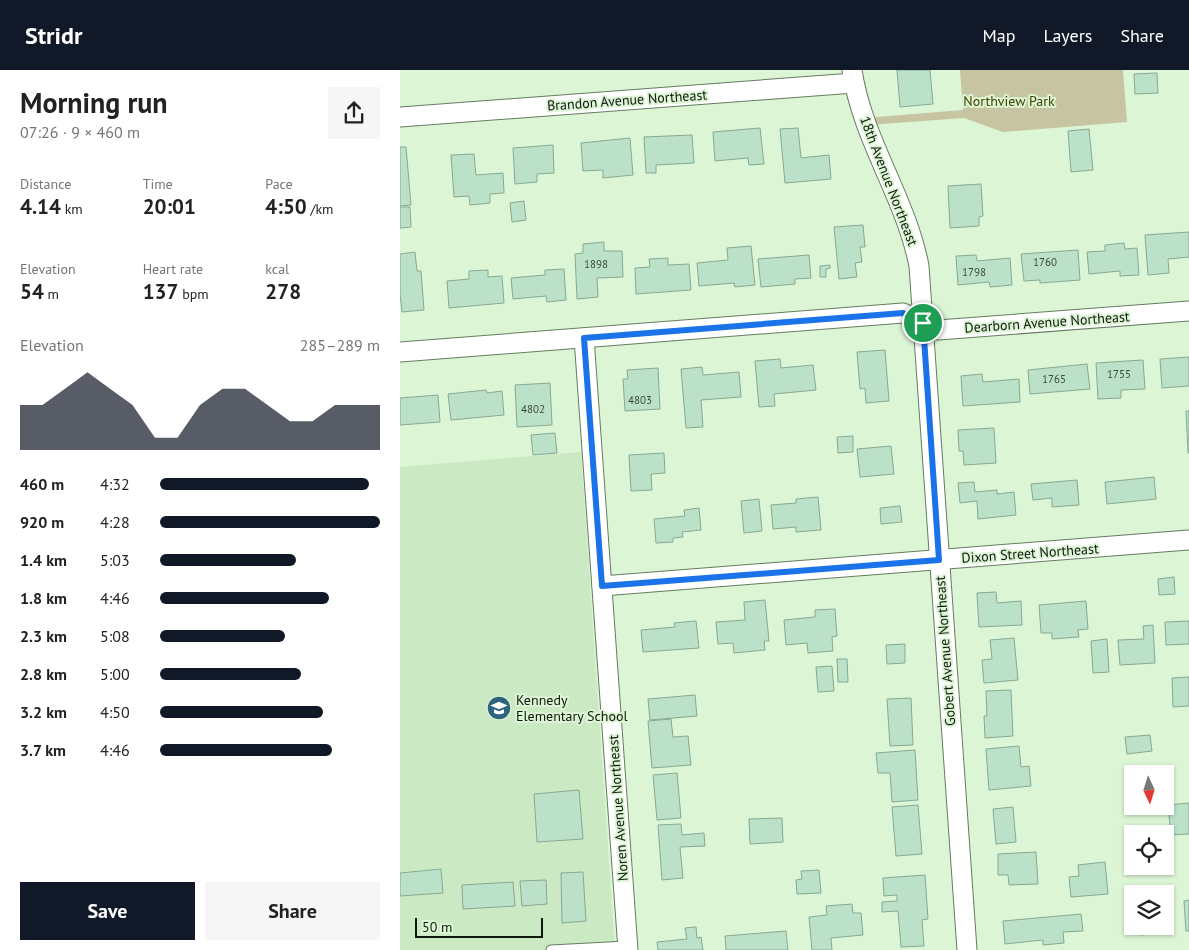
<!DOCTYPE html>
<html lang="en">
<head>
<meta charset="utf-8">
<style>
  :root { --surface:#fff; --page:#f6f6f6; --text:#222; --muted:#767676; --accent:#111827 }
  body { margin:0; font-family:"PT Sans",sans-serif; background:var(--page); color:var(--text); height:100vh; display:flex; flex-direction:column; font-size:19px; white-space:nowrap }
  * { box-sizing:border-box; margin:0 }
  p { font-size:16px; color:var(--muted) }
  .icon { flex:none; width:28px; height:28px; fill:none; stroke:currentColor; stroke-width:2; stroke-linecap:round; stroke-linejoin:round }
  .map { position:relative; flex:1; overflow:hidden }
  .details { display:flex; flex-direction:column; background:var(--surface); width:400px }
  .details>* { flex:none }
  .needle { width:32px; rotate:176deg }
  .buttons { position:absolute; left:724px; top:695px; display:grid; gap:10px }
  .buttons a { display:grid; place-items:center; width:50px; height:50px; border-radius:0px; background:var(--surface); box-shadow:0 1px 4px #0004; font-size:25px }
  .scale { position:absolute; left:15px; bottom:12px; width:128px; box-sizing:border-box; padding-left:5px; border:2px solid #0f180d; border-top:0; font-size:14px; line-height:18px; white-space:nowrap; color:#0f180d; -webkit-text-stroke:4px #dcf5d5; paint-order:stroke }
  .pin { position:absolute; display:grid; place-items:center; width:42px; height:42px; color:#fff; margin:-21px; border:2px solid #fff; border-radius:50%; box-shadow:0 1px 5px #0007 }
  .round { display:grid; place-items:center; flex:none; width:52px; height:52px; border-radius:0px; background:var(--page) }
  .summary { display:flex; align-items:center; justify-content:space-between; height:85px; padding:0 20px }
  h1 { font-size:28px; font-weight:600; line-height:38px }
  .figures { display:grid; grid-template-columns:repeat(3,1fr); gap:8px; height:85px; padding:5px 20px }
  .figures div { display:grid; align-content:center }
  .figures b { font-size:21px; font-weight:600 }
  .figures small { font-size:14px; font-weight:400 }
  .figures p { font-size:14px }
  .chart { height:140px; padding:10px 20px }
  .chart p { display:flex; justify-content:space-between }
  .chart svg { width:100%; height:90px; margin-top:5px; fill:var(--accent); opacity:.7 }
  .action { display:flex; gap:10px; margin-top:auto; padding:10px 20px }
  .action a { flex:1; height:58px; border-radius:0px; background:var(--accent); color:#fff; font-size:20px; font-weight:600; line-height:58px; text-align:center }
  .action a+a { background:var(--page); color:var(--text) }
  ul { padding:0 20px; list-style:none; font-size:16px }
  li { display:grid; grid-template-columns:80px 60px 1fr; align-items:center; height:38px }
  li i { height:12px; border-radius:6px; background:var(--accent) }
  header { display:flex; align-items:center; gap:30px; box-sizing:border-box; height:70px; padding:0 25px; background:var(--accent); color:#fff }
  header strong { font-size:24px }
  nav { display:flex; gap:28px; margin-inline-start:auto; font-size:18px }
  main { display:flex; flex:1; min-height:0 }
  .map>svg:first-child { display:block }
  .built { fill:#cbe9c3 }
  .green { fill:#c7c4a2 }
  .building { fill:#bce1c9; stroke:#86a993 }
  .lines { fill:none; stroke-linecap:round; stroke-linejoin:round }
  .lane-casing { stroke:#667c60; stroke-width:11 }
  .street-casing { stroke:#667c60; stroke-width:21 }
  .lane { stroke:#fff; stroke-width:9 }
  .street { stroke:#fff; stroke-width:19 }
  .route-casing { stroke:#fff; stroke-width:10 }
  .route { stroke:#1a73e8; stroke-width:6 }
  .labels { text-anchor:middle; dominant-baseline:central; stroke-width:4; stroke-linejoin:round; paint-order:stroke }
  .number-label { font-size:11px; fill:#3a4a3c }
  .street-label { font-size:14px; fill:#0f180d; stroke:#dcf5d5 }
  .park-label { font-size:14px; fill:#474001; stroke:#dcf5d5 }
  .poi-label { font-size:14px; fill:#0f180d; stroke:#dcf5d5; text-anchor:start }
</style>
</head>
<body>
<header>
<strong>Stridr</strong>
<nav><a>Map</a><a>Layers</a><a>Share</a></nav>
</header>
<main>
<section class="details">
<div class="summary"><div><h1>Morning run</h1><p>07:26 · 9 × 460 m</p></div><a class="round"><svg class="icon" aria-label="share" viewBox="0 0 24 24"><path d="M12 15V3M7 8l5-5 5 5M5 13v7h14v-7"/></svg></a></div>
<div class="figures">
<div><p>Distance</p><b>4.14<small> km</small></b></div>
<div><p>Time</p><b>20:01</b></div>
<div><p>Pace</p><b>4:50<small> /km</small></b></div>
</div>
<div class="figures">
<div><p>Elevation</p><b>54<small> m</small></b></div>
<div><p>Heart rate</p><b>137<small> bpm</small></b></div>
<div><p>kcal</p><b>278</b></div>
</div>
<div class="chart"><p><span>Elevation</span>285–289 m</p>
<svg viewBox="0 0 160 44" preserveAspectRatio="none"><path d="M0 44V22L10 22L20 14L30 6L40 14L50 22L60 38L70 38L80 22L90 14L100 14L110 22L120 30L130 30L140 22L150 22L160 22V44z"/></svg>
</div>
<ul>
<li><b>460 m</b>4:32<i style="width:95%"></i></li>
<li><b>920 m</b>4:28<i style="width:100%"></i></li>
<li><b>1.4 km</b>5:03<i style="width:62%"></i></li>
<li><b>1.8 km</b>4:46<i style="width:77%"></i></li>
<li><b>2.3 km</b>5:08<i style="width:57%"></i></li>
<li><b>2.8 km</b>5:00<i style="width:64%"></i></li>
<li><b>3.2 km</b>4:50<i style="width:74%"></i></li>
<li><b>3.7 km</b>4:46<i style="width:78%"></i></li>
</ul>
<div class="action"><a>Save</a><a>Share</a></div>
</section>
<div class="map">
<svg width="789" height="880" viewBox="0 0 789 880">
  <rect width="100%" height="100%" fill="#dcf5d5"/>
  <path class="built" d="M181,382L215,880H0V397Z"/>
  <path class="green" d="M560,0H723L727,52L603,62L564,48L468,55L465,48L563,40Z"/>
  <g class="building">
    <path d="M497,0H530L533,34L500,37Z"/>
    <path d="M757,3L758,23L735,24L734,4Z"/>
    <path d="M360,58L364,94L349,95L348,88L315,91L313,62Z"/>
    <path d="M398,58L401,88L429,85L431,109L385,113L380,59Z"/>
    <path d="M689,59L693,100L671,102L668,61Z"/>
    <path d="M292,65L294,93L256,95V103H246L244,67Z"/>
    <path d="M230,68L233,105L203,108V100L183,101L181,73Z"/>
    <path d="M153,75L154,103L137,104V112L115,114L113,78Z"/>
    <path d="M0,77H6L11,135L0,136Z"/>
    <path d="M74,84L76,105L103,103L104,123L90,124V133L70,135L69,126L54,127L51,85Z"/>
    <path d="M581,114L583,146L579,147V156L550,158L548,116Z"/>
    <path d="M124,131L126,150L112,152L110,133Z"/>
    <path d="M0,137H10L11,157L0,158Z"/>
    <path d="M463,155L465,177H460L462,192L455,193L457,207L439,209L434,157Z"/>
    <path d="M789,162V187L768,189L769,203L748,205L745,165Z"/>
    <path d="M204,172V181H222L223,207L197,208L198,227L177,229L175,184L183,183V174Z"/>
    <path d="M724,173L725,179L737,178L739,205L720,206V201L689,204L687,182L705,181V175Z"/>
    <path d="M351,176L355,215L335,217L334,213L299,216L297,193L328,190L327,178Z"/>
    <path d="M678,180L680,210L640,213V210L624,211L621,184Z"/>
    <path d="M15,182L17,201H21L24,240L2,242L0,224V184Z"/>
    <path d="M409,185L411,208L395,209V214L361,217L358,189Z"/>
    <path d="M576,185L577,191L610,188L612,215L590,217L589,212L558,215L556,186Z"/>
    <path d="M268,188V195L289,194L291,220L236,224L235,198L250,197L249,189Z"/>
    <path d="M430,195V198L426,199V207H420V196Z"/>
    <path d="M164,199L166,230L147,232L146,226L113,229L111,208L145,205V200Z"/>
    <path d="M88,200V207L102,206L104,233L49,238L47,211L69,209V201Z"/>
    <path d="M485,280L489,331L466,333L465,318L460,319L457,282Z"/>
    <path d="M789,287V316L762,318L760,289Z"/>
    <path d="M380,289L381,298L413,295L416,320L374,324L375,336L359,337L355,291Z"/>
    <path d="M743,290L745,319L721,320V328L698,329L696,293Z"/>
    <path d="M687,294L690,319L630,324L628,300Z"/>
    <path d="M302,297L303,305L339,302L341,327L301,330L303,357L286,358L281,299Z"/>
    <path d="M258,298L260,339L225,341L223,309H228L227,300Z"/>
    <path d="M582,304L583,312L619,309L620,332L563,336L561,306Z"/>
    <path d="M150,313L152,355L117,357L115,315Z"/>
    <path d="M86,320L87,323L102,321L104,345L51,350L48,324Z"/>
    <path d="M38,325L40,352L0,355V328Z"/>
    <path d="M786,341H789V383H788Z"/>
    <path d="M594,358L596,393L564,395L563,381H559L558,360Z"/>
    <path d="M155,363L157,383L133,385L131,365Z"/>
    <path d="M453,366V382L438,383L437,367Z"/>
    <path d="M491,376L494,404L460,407L457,379Z"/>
    <path d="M264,383L265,403L251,404L252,420L231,421L229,385Z"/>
    <path d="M754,407L756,429L707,434L705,412Z"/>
    <path d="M677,410L679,435L652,437V428L633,430L631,414Z"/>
    <path d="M574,412L575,422L597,420V424L614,422L616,445L578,449L577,431L560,433L558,413Z"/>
    <path d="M418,427L421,460L396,462V457L373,459L371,435L396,433V429Z"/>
    <path d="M359,429L362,461L344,463L341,431Z"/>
    <path d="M500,436L502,452L481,454L480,438Z"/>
    <path d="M299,438L301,460L282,462L283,467L273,468V472L256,473L254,449L285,446L284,440Z"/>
    <path d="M774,507L775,524L759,525L758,509Z"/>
    <path d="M596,522L597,533L621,531L622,555L579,557L577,523Z"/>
    <path d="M365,530L369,571H364L365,580L334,583L333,573L318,574L316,552L345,550L344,532Z"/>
    <path d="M686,531L688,559L678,560L679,567L652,569V563H641L639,535Z"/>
    <path d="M435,539L437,566L432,567L433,581L408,583L407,573L386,575L384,550L415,547V540Z"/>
    <path d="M296,551L299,578L243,582L241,560L275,557L274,553Z"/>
    <path d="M789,551V574L766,575L765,552Z"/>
    <path d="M753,555L755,593L720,595L718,570L744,569L743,556Z"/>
    <path d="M614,568L618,610L584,613L582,590L592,589L590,570Z"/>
    <path d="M707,569L709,602L693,603L691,571Z"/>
    <path d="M505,574V593L487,594L486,575Z"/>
    <path d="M437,589H447L448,612H438Z"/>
    <path d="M432,596L434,621L418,622L416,597Z"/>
    <path d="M789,607V636L773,637L772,608Z"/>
    <path d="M611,620L613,666L585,668L584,646H587L586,621Z"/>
    <path d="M295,625L297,646L250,650L248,629Z"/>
    <path d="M511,628L513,675L490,676L487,629Z"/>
    <path d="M271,649L273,667L288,666L291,695L252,698L248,651Z"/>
    <path d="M750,665L752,681L727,684L725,667Z"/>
    <path d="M619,676L621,697L629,696L631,716L589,720L586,679Z"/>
    <path d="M515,680L518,730L492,732L490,703H478L476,683Z"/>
    <path d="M277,703L281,748L257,750L253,705Z"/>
    <path d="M179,720L183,769L137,772L134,724Z"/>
    <path d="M789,733V764L771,765L768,735Z"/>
    <path d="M518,735L522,784L496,786L492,737Z"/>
    <path d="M613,737L616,772L596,774L593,739Z"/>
    <path d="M382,748L383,772L350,774L349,749Z"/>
    <path d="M281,754L282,765L304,763L305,776L280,777L283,808L262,810L258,755Z"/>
    <path d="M636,782L638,814L609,815L608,805H598V784Z"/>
    <path d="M705,792L708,824L671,827L669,807L679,806L678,795Z"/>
    <path d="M41,799L43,823L0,826V803Z"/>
    <path d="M419,800L421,823L397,824L396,810L402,809L401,801Z"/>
    <path d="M183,802L186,851L162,853L161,803Z"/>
    <path d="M525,805L528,849L522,850L524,876L501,877L498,841L482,842V832L497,831V825L484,826L483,808Z"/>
    <path d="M146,810L147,834L122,836L120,811Z"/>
    <path d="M113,812L115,836L63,839L62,815Z"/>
    <path d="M789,830V861H786L784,831Z"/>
    <path d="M452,834L453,843H461L463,865L431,868L432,880H412L409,847L427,845L426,836Z"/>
    <path d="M765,842H771L772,862L740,865L739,856H765Z"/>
    <path d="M681,844L683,861L663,862L664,873L643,875V870L605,874L603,851Z"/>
    <path d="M296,857L297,868L301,867L303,880H258L257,872L287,869L285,858Z"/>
    <path d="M386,861L388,880H326L325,866Z"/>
  </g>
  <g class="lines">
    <g class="lane-casing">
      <path id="lane" d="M151,880L227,876"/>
    </g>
    <g class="street-casing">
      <g id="street">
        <path d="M452,0C462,69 506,128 519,196L567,880"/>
        <path d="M0,47L454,13"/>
        <path d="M184,268L228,880"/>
        <path d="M0,282L503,243L538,260L789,241"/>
        <path d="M202,516L789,470"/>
      </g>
    </g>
    <use href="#lane" class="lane"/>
    <use href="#street" class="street"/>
  </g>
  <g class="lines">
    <g class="route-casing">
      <path id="route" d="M503,243L523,253L539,490L202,516L184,268Z"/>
    </g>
    <use href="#route" class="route"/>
  </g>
  <defs>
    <g id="school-disc" transform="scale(1.25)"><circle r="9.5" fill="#2c647e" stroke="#dcf5d5"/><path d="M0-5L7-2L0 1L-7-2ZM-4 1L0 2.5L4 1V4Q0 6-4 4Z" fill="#fff"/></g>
  </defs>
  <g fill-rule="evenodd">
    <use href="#school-disc" x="99" y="638"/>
  </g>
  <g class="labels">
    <g class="number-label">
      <text x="645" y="192">1760</text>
      <text x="196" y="194">1898</text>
      <text x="574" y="202">1798</text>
      <text x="719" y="304">1755</text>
      <text x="654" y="309">1765</text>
      <text x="240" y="330">4803</text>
      <text x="133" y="339">4802</text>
    </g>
    <g class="street-label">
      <text transform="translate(227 30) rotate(-4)">Brandon Avenue Northeast</text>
      <text transform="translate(489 111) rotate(69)">18th Avenue Northeast</text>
      <text transform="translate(647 252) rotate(-4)">Dearborn Avenue Northeast</text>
      <text transform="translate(630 483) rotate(-4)">Dixon Street Northeast</text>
      <text transform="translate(545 581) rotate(-94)">Gobert Avenue Northeast</text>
      <text transform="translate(218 738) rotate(-94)">Noren Avenue Northeast</text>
    </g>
    <g class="park-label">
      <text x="609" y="31">Northview Park</text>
    </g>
    <g class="poi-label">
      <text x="116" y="630">Kennedy<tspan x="116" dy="16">Elementary School</tspan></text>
    </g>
  </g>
</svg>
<div class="buttons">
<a><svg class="needle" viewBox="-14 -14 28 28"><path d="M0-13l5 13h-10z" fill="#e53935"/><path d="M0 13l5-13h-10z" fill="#767676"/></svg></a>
<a><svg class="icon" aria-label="locate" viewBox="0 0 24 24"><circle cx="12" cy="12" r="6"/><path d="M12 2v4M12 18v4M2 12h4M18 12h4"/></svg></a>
<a><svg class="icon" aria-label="layers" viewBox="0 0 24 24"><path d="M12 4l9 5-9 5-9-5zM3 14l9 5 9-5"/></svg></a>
</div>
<div class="scale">50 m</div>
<div class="pin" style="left:523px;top:253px;background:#1e9e55"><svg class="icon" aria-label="arrive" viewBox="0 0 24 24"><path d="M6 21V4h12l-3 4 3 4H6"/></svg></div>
</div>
</main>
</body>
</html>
